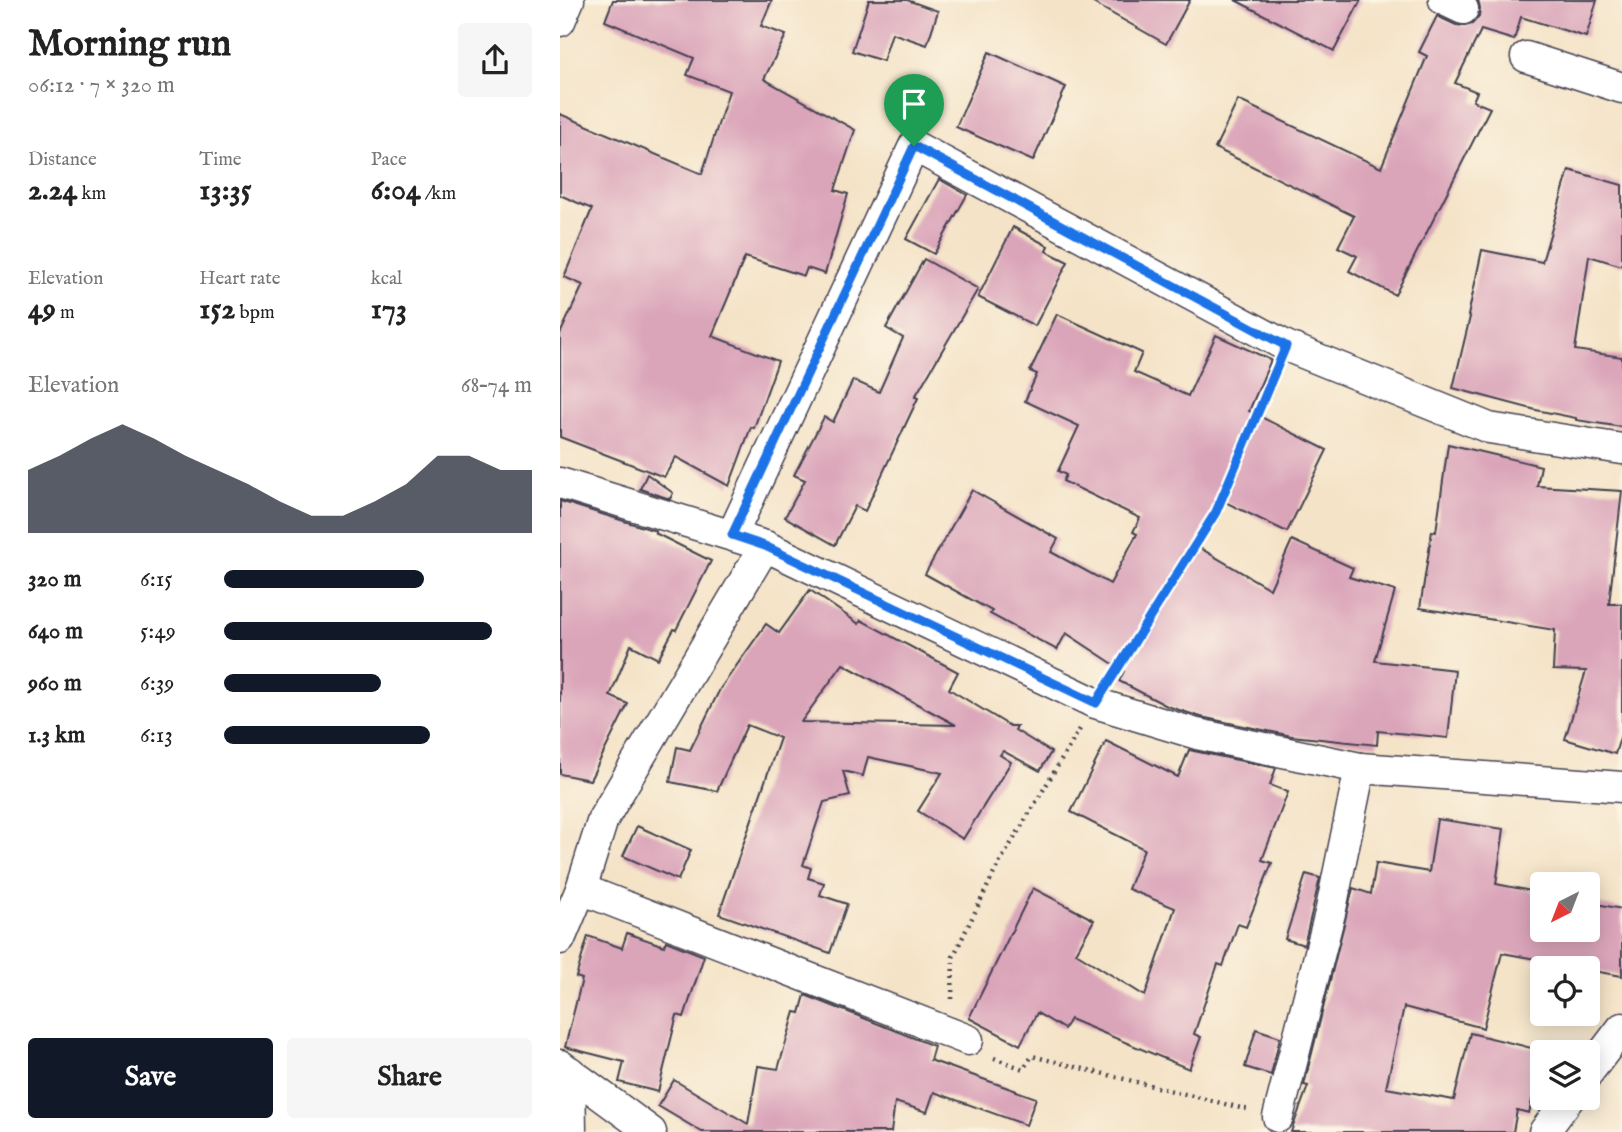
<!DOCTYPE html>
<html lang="en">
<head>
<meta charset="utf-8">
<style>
  :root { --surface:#fff; --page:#f6f6f6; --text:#222; --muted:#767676; --accent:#111827 }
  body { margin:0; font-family:"IM FELL English",serif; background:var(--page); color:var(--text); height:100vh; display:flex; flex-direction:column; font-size:26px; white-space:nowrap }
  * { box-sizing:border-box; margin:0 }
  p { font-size:23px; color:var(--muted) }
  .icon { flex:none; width:38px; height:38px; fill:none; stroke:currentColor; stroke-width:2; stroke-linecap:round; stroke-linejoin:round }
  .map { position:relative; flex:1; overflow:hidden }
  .side { display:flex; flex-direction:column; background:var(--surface); width:560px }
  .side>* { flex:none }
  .needle { width:46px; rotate:222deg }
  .buttons { position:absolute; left:970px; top:872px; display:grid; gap:14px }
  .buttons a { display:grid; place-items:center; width:70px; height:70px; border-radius:7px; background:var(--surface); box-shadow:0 4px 18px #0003; font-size:35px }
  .pin { position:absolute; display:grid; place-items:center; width:60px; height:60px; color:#fff; margin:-72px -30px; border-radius:50% 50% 50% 0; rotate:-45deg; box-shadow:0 0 7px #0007 }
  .pin .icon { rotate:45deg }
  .round { display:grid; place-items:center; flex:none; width:74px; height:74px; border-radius:7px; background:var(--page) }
  .summary { display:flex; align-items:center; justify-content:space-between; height:119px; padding:0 28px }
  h1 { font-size:38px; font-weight:800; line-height:52px }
  .metrics { display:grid; grid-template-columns:repeat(3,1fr); gap:10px; height:119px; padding:7px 28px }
  .metrics div { display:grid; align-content:center }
  .metrics b { font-size:30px; font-weight:800 }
  .metrics small { font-size:19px; font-weight:400 }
  .metrics p { font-size:19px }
  .chart { height:196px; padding:14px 28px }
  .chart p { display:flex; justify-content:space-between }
  .chart svg { width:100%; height:126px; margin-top:7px; fill:var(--accent); opacity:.7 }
  .cta { display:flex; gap:14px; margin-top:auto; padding:14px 28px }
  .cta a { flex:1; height:80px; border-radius:7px; background:var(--accent); color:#fff; font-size:28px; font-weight:800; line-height:80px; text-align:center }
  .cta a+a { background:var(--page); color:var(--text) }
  ul { padding:0 28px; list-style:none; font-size:23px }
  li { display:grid; grid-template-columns:112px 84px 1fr; align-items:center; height:52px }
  li i { height:18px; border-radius:9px; background:var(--accent) }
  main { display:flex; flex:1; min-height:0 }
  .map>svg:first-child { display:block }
  .building { fill:#daa4b9; fill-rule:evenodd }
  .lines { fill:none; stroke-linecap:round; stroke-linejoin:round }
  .street-casing { stroke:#423f50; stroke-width:33 }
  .path { stroke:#423f50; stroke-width:4.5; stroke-dasharray:2 5; stroke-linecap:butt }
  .street { stroke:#fff; stroke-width:30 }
  .route-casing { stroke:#fff; stroke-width:14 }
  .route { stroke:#1a73e8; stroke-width:9 }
</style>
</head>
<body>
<main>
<section class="side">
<div class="summary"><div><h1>Morning run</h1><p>06:12 · 7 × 320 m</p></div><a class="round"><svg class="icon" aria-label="share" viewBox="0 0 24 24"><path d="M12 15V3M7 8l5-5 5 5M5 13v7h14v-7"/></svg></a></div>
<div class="metrics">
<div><p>Distance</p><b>2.24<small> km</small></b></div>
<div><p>Time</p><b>13:35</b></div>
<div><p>Pace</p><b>6:04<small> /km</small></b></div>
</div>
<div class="metrics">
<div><p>Elevation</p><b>49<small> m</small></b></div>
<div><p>Heart rate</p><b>152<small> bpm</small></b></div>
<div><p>kcal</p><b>173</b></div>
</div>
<div class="chart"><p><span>Elevation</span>68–74 m</p>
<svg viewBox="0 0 160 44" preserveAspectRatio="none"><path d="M0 44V22L10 17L20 11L30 6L40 11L50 17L60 22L70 27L80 33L90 38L100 38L110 33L120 27L130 17L140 17L150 22L160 22V44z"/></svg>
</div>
<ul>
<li><b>320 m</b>6:15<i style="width:65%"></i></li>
<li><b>640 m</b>5:49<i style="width:87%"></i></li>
<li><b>960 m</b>6:39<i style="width:51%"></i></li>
<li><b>1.3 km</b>6:13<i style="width:67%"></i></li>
</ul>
<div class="cta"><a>Save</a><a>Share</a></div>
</section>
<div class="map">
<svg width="1062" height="1132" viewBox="0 0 1062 1132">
  <rect width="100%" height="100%" fill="#fcf5e5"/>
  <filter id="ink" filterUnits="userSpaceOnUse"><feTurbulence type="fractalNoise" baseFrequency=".0143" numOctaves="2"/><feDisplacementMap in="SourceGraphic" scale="14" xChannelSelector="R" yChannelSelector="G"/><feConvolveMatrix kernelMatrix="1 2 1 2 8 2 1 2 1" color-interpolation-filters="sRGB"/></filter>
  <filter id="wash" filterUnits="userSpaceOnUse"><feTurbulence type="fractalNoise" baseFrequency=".00686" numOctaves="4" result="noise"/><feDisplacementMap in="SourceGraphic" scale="28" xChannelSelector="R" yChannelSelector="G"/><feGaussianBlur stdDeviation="1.57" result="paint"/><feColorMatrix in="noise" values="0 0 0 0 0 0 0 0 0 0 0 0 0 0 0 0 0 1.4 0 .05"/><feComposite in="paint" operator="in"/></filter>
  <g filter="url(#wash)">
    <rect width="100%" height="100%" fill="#f4e3c7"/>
    <g id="blocks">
      <g class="building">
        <path d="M53,0H212L201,26L226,35L204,79L295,130L275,190L288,194L265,274L247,268L244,276L185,257L152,336L218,361L194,428L191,427L169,486L116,457L104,477L0,437V334L23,285L4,277L32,209L0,195V114L142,174L169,91L127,75L134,58L45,21Z"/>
        <path d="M309,0H347L378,11L367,45L332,33L323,61L292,51Z"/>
        <path d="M528,0H630L606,44Z"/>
        <path d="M675,0H801L774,51Z"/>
        <path d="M918,0H1037L1026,37L961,17L954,40L921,30L895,83L917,92L913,101L930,108L835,295L789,271L797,256L778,247L794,216L655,148L678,100L821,168L867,56L859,52L877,16L896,25L905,26L912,24L919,16L920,8Z"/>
        <path d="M429,52L506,87L473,161L396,127Z"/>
        <path d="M1009,170L1062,185V266L1029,256L1015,350L1062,357V427L1016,420V418L976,410L893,388L910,317L908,316L922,250L982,262Z"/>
        <path d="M379,179L407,195L374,254L346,239Z"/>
        <path d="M453,227L488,246L486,251L508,262L475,326L418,297Z"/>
        <path d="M364,259L418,289L355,397L358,398L305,511L295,506L275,545L225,517L245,480L234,475L264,417L273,422L293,380L319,392L343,338L326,328Z"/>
        <path d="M497,314L582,353L574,372L628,396L656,335L711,360L689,411L767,450L727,532L659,499L635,545L710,589L732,540L793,568L789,577L835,591L815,661L895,670L888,738L818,731L817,745L732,736L641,717L607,706L559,681L564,671L506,633L497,650L430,614L432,611L365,574L412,490L498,539L491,552L550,584L577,534L573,532L580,518L503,481L506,475L498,471L519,426L465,401L477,374L470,371Z"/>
        <path d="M888,444L981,466L977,486L1062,491L1049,604H1062V731L1055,754L1005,739L1026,671L993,670L995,630L860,608L872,531L876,532Z"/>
        <path d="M87,474L113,493L110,499L80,489Z"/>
        <path d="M0,501L96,531L95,533L151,561L116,630L114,629L98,659L71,645L50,696L68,704L30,780L0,774Z"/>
        <path d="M250,590L299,624L301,620L398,672L389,689L450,726H457L455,730L491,752L480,771L443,751L440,755L451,762L403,839L358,811L382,773L308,757L303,776L283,771L290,796L264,802L243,865L251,868L248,878L264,883L260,895L287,904L270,953L159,914L220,738L187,725L157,791L110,782L117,747L130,750L160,689L206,624L219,633ZM283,664L396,725L241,722Z"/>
        <path d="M546,741L618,777L629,750L716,768L710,785L728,792L702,860L712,863L686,927L678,924L663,966L658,964L634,1034L641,1037L629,1069L510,1019L504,1029L477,1013L460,1045L409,1018L473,888L534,920L516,953L585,996L615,908L568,889L584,849L511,812Z"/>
        <path d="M877,819L944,829L936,884L982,893V929H1027V902L1062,909V976L1027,970V968L942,953L923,1028L844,1007L826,1088L894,1100L910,1033L984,1051L969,1113L957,1110L953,1132H731L748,1086L744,1085L793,888L811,894L816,863L869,872Z"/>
        <path d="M77,826L131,850L118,880L63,856Z"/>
        <path d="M746,874L760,878L744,945L725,939Z"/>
        <path d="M67,933L104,946L106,941L144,956L124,1017L117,1015L98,1092L59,1082L64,1062L5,1047L22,979L16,977L28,936L62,948Z"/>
        <path d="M245,995L374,1046L370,1060L476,1098L466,1125L374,1092L367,1112L335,1102L331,1132H142L98,1106L114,1080L188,1124L198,1066L218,1069L235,1012L240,1013Z"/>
        <path d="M696,1029L720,1037L711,1075L685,1067Z"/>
      </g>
    </g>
  </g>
  <g filter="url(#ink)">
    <use href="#blocks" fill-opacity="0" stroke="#423f50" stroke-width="2"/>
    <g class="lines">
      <g class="street-casing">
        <g id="street">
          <path d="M884,0L903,9"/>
          <path d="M0,21L9,0"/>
          <path d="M966,57L1062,88"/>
          <path d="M0,483L205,546L535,703L637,734L800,768L1062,787"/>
          <path d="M172,535L354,146L726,346L929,428L1062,449"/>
          <path d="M21,889L408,1040"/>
          <path d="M0,939L21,889L43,819L205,546"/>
          <path d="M0,1065L91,1132"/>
          <path d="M10,1072L11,1132"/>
          <path d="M1027,1074L1062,1028"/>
          <path d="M718,1117L771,909L800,768"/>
          <path d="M984,1132L1010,1097"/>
        </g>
      </g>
      <g class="path">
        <path d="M554,674L656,512L714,374"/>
        <path d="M392,999L393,957L438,865L520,729"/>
        <path d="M434,1058L463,1069L472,1056L689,1110"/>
      </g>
      <use href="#street" class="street"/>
    </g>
  </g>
  <g class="lines" filter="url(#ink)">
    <g class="route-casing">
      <path id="route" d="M354,146L726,346L656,512L536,703L205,546L172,535Z"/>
    </g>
    <use href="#route" class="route"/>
  </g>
</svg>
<div class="buttons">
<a><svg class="needle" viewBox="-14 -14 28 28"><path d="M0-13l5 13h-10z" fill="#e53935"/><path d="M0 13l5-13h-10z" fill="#767676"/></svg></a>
<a><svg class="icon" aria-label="locate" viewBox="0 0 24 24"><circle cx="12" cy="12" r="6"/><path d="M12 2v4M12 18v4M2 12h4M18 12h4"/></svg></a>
<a><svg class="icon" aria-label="layers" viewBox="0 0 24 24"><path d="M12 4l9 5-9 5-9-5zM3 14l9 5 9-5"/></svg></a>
</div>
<div class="pin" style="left:354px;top:146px;background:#1e9e55"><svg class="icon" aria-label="arrive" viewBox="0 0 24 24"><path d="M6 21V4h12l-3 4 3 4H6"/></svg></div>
</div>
</main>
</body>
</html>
